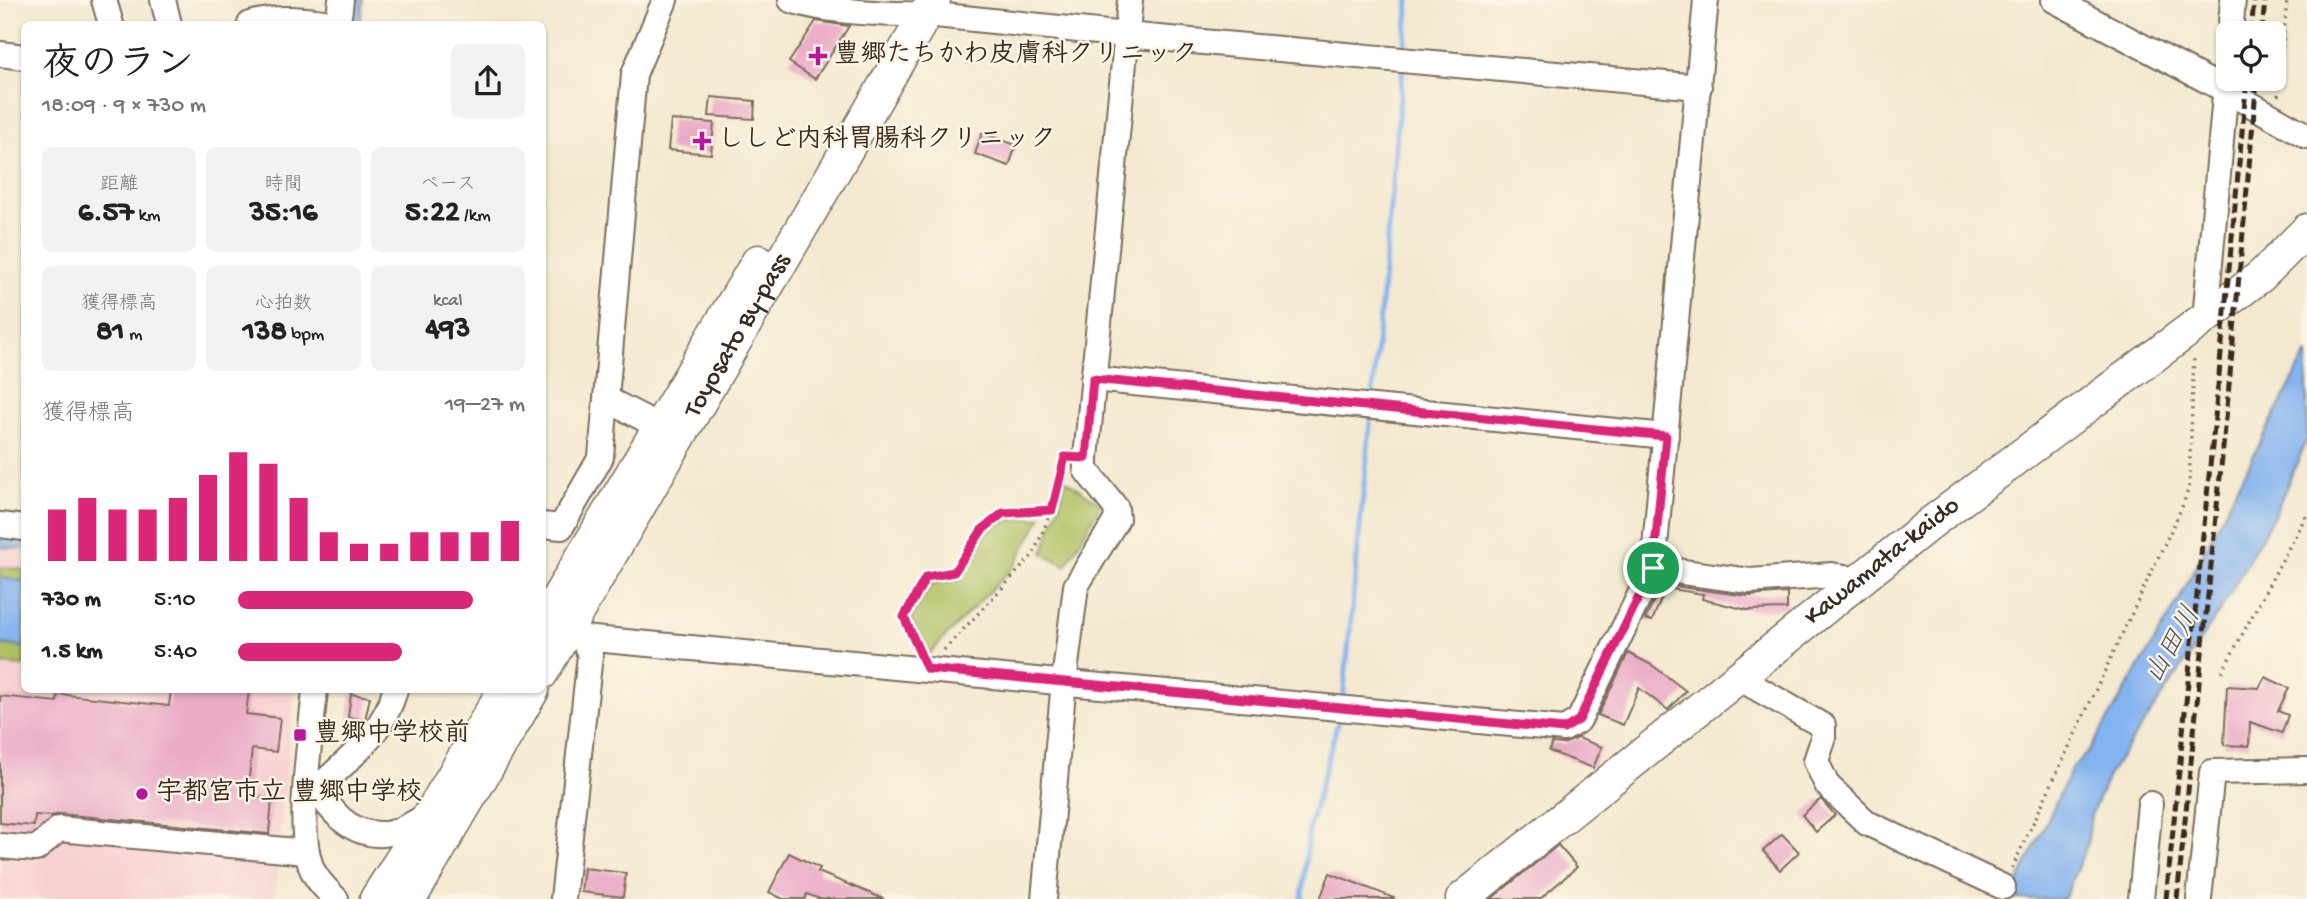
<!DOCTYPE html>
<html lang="ja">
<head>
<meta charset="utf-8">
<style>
  :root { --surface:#fff; --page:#f2f2f2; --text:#222; --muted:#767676; --accent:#db2777 }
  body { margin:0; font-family:"Gochi Hand","Klee One",sans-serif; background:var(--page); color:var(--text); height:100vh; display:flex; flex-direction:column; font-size:26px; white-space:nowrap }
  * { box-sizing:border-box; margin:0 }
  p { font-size:23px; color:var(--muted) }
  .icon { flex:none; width:38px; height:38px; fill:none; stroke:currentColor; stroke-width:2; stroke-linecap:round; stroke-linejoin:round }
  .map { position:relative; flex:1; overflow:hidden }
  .panel { position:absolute; left:21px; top:21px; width:525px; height:672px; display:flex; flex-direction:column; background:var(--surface); border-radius:10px; box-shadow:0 2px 5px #0004 }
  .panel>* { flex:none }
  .controls { position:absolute; left:2216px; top:21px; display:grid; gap:14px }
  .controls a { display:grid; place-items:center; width:70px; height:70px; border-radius:10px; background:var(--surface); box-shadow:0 2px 5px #0004; font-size:35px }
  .pin { position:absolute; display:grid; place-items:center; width:60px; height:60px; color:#fff; margin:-30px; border:4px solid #fff; border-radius:50%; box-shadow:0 2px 7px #0007 }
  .round { display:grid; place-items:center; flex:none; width:74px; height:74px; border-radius:10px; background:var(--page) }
  .head { display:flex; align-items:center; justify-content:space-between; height:119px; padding:0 21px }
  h1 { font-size:38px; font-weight:700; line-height:52px }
  .figures { display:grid; grid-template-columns:repeat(3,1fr); gap:10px; height:119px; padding:7px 21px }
  .figures div { display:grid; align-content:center; border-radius:10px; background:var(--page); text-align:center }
  .figures b { font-size:30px; font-weight:700 }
  .figures small { font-size:19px; font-weight:400 }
  .figures p { font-size:19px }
  .chart { height:196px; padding:14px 21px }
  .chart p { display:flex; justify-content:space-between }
  .chart svg { width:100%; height:126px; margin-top:7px; stroke:var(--accent); stroke-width:6 }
  ul { padding:0 21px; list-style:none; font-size:23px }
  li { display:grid; grid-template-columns:112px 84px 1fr; align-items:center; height:52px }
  li i { height:18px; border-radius:9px; background:var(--accent) }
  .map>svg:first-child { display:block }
  .built { fill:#f7cfd1 }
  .green { fill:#aec064; stroke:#747541; stroke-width:2 }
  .water { fill:#84b4ef; stroke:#606f86; stroke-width:2 }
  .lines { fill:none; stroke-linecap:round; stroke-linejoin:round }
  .stream { stroke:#84b4ef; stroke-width:5 }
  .building { fill:#eaabc7 }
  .minor-casing { stroke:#7c6d5c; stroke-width:28 }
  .major-casing { stroke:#7c6d5c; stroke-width:35 }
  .path { stroke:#7c6d5c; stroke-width:3.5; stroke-dasharray:2 5; stroke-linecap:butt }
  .minor { stroke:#fff; stroke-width:24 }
  .major { stroke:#fff; stroke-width:32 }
  .rail { stroke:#3b2a1e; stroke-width:5; stroke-dasharray:10 5; stroke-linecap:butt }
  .route-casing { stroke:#fff; stroke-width:14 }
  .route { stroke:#db2777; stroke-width:9 }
  .poi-dot { fill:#b5179e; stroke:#fcf5e5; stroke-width:2.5 }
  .labels { text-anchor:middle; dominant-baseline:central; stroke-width:5; stroke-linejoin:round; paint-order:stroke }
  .poi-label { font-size:26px; font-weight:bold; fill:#3b2a1e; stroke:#fcf5e5; text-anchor:start }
  .street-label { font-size:26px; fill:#3b2a1e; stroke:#fcf5e5 }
  .water-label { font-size:28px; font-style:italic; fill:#51535d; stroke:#fcf5e5 }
</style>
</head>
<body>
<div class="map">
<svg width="2307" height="899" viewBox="0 0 2307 899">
  <rect width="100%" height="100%" fill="#fcf5e5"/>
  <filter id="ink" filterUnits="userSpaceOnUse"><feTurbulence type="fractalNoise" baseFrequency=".0143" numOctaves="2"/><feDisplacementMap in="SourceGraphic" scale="14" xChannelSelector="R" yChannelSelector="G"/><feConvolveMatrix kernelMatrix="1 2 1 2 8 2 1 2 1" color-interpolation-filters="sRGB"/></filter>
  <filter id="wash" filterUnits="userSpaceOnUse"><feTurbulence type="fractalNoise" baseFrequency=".00686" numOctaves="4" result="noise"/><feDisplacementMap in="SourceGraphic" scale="28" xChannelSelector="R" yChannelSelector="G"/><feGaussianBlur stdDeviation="1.57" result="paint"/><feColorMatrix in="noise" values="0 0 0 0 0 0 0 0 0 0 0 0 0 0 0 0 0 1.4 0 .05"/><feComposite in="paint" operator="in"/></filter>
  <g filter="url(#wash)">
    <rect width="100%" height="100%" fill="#f4e9d0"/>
    <path class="built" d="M0,548L24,551V690H294L275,899H0Z"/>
    <g class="green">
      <path d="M1066,480L1101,504L1066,566L1043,553L1059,507Z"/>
      <path d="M1041,517L1015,565L927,656L911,619L931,584L959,580L987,532L1003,522Z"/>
      <path d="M0,567L24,570V666L0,664Z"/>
    </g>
    <g class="water">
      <path d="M353,0H363L360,24H349Z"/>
      <path d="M2307,353V440L2274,515L2220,611L2108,776L2091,815L2087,845L2064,899H2010L2072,768L2089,751L2175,607Z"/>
      <path d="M0,536L24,538V549L0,547Z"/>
      <path d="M0,578L24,581V647L0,644Z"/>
    </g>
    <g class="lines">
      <g class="stream">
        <path d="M1404,53L1409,0"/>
        <path d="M1372,401L1403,66"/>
        <path d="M1343,701L1371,414"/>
        <path d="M1302,899L1309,828L1340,714"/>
      </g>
    </g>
    <g id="blocks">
      <g class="building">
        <path d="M816,21L849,26L815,79L789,62Z"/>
        <path d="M711,97L755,101L754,119L709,116Z"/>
        <path d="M671,120L714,123L711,154L668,150Z"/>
        <path d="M982,133L1016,145L1009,166L975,154Z"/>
        <path d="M1666,585L1748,596L1787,593V609L1747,610L1702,599L1703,594L1665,588Z"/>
        <path d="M1659,590L1664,592L1652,621L1645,619Z"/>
        <path d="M1628,653L1652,665L1686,691L1668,710L1639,688L1623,725L1598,715Z"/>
        <path d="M2265,677L2289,688L2278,711L2288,715L2282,733L2250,722L2249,746L2224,745L2227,686L2259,688Z"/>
        <path d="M171,690L203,693V690H249L246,714L280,718L276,752L252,749L247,796L272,799L269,834L60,814L51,816L35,815L34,826L0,823V696L57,702L58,694L169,706Z"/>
        <path d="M351,694L370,697L365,720L348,717Z"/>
        <path d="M1578,738L1602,747L1593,768L1549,751L1552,743L1563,744Z"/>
        <path d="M1821,799L1835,815L1816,832L1802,815Z"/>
        <path d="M1782,834L1799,852L1780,870L1763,851Z"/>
        <path d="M1558,845L1577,867L1540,899H1491Z"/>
        <path d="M789,853L820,868L818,872L884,899H820L807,894L805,899H783L769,892Z"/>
        <path d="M584,868L626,873L623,897L581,892Z"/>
        <path d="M1330,873L1394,898L1393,899H1320Z"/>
      </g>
    </g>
  </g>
  <g filter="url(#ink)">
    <use href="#blocks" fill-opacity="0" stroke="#7c6d5c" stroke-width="2"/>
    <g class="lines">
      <g class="minor-casing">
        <g id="minor">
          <path d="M104,0L111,24"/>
          <path d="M163,0L169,24"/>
          <path d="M791,0C825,12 890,15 926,14L1126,35L1699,87"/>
          <path d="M2054,0L2225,90L2307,136"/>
          <path d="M250,24C279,15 309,20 338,24"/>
          <path d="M338,24L341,0"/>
          <path d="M2230,33L2233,0"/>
          <path d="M0,54L24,57"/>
          <path d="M2205,319L2228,62"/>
          <path d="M1093,379L1666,436"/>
          <path d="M606,399L674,434"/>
          <path d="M0,525L24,528"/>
          <path d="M542,525L561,527L601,457L634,74L665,0"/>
          <path d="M1653,568L1750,581L1832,575L1845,577L1857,583"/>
          <path d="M583,638L1564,729L1579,720L1653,568L1706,0"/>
          <path d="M1739,678L1823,726V740L1816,761L1827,785L1867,823L2003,887"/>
          <path d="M315,690C311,736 295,829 312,869C317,881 327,890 336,899"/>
          <path d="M308,775C327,806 349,841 391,833C404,830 418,820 430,814"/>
          <path d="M317,789C349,758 383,735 395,690"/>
          <path d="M0,846L36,849L59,829L306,852"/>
          <path d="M563,899L590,655L583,638L573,629"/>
          <path d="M1044,899L1064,681L1076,586L1117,519L1116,508L1086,470V458L1130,0"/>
          <path d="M2141,899L2150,804"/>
          <path d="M2199,899L2212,772L2307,770"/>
        </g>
      </g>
      <g class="major-casing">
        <g id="major">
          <path d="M542,624L758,261"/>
          <path id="s1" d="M542,673L934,0"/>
          <path d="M376,899L430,814L504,690"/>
          <path d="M410,899L533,690"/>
          <path id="s2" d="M1462,899L1932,522L2261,276L2307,230"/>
        </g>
      </g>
      <g class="path">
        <path d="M2278,96L2287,0"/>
        <path d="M918,650L904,617L926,577L954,572L982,530L1003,513L1052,510L1064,459"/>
        <path d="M944,650L1033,555L1052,510"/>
        <path d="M2222,672L2307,514"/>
        <path d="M2012,868L2182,507L2189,487L2194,355"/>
      </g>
      <use href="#minor" class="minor"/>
      <use href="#major" class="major"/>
      <g class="rail">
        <path d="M2251,33L2254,0"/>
        <path d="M2262,33L2265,0"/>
        <path d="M2166,899L2215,417L2247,79"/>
        <path d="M2177,899L2226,418L2257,79"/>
      </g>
    </g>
  </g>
  <g class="lines" filter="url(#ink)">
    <g class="route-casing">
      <path id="route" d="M1093,379L1666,436L1653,568L1579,720L1564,729L927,669L904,617L926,577L954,572L982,530L1003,513L1052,510L1065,457L1086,458Z"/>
    </g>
    <use href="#route" class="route"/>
  </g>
  <g class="poi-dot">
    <path d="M814.5 45.5h7v7h7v7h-7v7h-7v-7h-7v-7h7z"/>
    <path d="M698.5 130.5h7v7h7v7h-7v7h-7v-7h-7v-7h7z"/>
    <rect x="293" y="728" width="14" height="14" rx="3.5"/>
    <circle cx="142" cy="794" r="7"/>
  </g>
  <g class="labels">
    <g class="poi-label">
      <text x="834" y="56">豊郷たちかわ皮膚科クリニック</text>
      <text x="718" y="141">ししど内科胃腸科クリニック</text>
      <text x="314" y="735">豊郷中学校前</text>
      <text x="156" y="794">宇都宮市立 豊郷中学校</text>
    </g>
    <g class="street-label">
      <text stroke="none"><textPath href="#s1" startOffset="390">Toyosato By-pass</textPath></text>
      <text stroke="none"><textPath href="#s2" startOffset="539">Kawamata-kaido</textPath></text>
    </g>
    <g class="water-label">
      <text transform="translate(2174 646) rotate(-60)">山田川</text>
    </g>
  </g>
</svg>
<div class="controls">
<a><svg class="icon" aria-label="locate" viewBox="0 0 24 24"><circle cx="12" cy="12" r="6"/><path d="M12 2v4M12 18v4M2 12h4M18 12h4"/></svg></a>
</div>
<div class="pin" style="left:1653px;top:568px;background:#1e9e55"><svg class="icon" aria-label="arrive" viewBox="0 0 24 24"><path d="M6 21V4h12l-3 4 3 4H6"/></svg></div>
<section class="panel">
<div class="head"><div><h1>夜のラン</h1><p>18:09 · 9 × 730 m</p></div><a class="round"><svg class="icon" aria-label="share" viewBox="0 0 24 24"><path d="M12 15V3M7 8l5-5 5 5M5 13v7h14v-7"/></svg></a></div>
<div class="figures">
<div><p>距離</p><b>6.57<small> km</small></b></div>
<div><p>時間</p><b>35:16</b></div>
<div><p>ペース</p><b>5:22<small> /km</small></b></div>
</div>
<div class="figures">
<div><p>獲得標高</p><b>81<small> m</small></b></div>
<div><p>心拍数</p><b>138<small> bpm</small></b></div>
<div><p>kcal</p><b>493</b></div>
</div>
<div class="chart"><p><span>獲得標高</span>19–27 m</p>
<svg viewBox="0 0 160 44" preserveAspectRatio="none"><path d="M5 44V26M15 44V22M25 44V26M35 44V26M45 44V22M55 44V14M65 44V6M75 44V10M85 44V22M95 44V34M105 44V38M115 44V38M125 44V34M135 44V34M145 44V34M155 44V30"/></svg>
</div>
<ul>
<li><b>730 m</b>5:10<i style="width:82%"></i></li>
<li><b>1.5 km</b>5:40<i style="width:57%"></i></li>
</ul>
</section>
</div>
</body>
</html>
